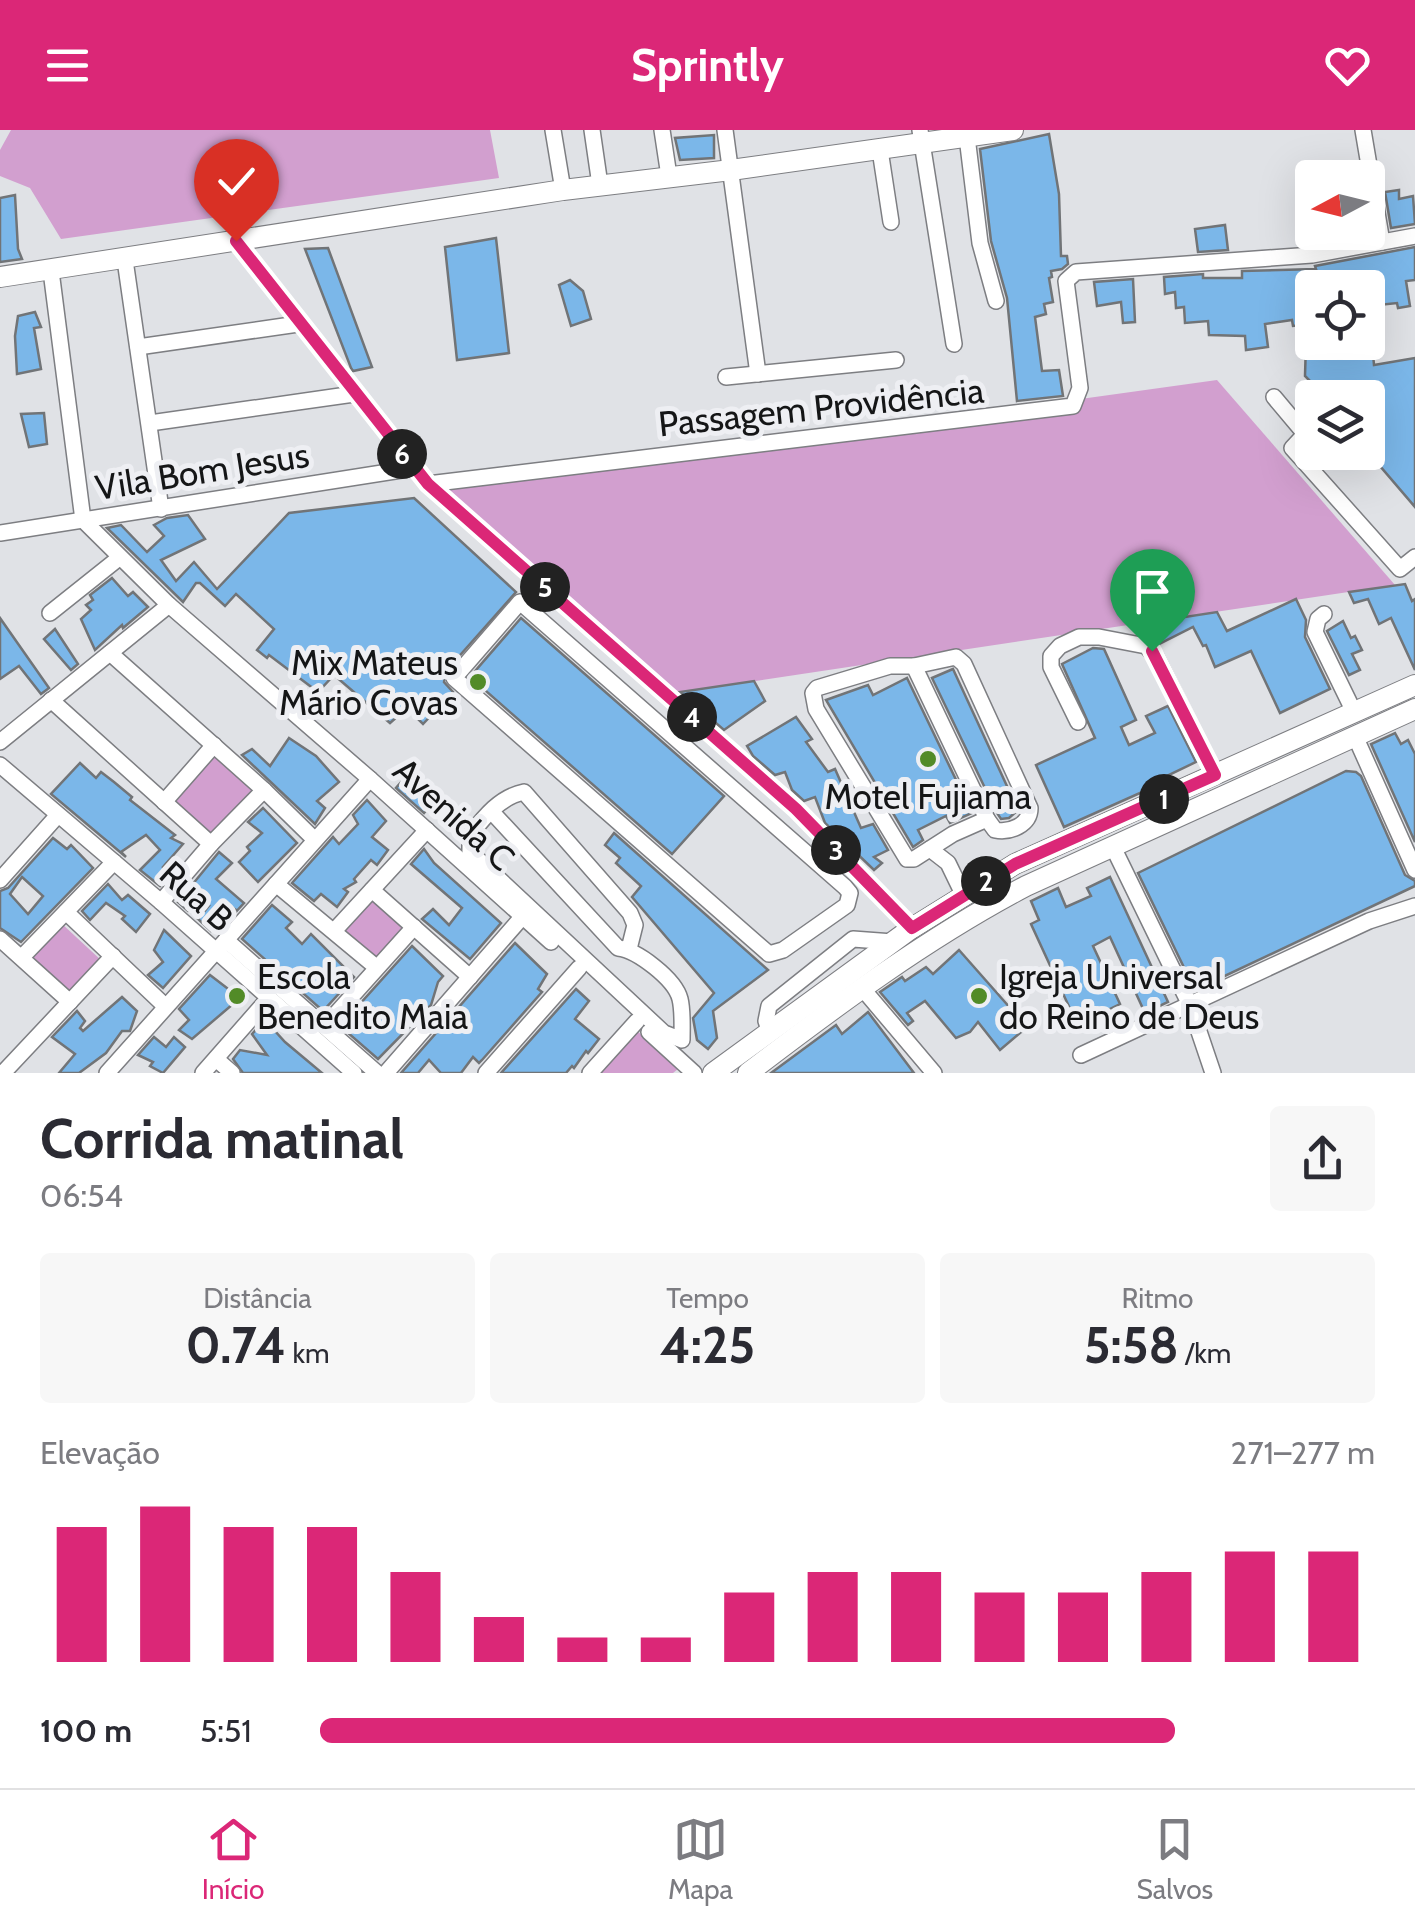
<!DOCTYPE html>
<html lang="pt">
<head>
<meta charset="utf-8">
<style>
  :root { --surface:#fff; --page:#f7f7f7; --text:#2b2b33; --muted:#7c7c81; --line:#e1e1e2; --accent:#db2777 }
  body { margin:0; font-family:Cabin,sans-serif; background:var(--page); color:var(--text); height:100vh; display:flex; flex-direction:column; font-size:38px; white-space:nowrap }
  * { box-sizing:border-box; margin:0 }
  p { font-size:32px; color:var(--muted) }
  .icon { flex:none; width:55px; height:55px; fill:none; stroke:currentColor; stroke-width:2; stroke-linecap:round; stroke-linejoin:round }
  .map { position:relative; height:943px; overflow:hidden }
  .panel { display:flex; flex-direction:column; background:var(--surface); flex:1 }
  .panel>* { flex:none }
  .needle { width:65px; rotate:263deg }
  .controls { position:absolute; left:1295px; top:30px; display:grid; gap:20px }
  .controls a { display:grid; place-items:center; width:90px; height:90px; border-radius:10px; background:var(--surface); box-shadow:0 10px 40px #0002; font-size:50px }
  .pin { position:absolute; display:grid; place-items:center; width:85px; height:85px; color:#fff; margin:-102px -42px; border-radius:50% 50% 50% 0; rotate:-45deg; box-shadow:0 0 10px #0007 }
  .pin .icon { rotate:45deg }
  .km { position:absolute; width:50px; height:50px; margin:-25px; border-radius:50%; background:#222; color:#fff; font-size:28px; line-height:50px; text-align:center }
  .round { display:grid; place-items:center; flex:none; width:105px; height:105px; border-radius:10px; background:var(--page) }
  .overview { display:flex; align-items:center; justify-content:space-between; height:170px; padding:0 40px }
  h1 { font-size:55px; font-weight:700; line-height:75px }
  .metrics { display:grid; grid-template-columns:repeat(3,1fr); gap:15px; height:170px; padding:10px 40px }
  .metrics div { display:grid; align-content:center; border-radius:10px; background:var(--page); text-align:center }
  .metrics b { font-size:50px; font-weight:700 }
  .metrics small { font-size:28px; font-weight:400 }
  .metrics p { font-size:28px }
  .chart { height:280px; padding:20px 40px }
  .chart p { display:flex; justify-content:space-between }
  .chart svg { width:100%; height:180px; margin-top:10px; stroke:var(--accent); stroke-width:6 }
  ul { padding:0 40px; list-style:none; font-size:32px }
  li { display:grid; grid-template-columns:160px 120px 1fr; align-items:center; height:75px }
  li i { height:25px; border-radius:12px; background:var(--accent) }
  header { display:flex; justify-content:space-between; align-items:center; height:130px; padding:0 40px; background:var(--accent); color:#fff; font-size:45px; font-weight:700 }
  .tab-bar { display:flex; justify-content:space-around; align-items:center; height:140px; border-top:2px solid var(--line); background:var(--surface); font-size:28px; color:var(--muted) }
  .tab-bar a { display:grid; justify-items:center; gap:5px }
  .tab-bar .on { color:var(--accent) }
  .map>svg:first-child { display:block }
  .green { fill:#d29fcf }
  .building { fill:#7bb7e9; stroke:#717477; stroke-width:2.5; fill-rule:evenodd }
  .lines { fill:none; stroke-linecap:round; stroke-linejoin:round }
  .minor-casing { stroke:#7d7e82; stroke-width:18 }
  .major-casing { stroke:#7d7e82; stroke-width:22 }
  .minor { stroke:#fff; stroke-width:15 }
  .major { stroke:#fff; stroke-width:20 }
  .route-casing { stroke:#fff; stroke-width:20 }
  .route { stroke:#db2777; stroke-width:12 }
  .poi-dot { fill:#528b27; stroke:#eeeff3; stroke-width:4 }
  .labels { text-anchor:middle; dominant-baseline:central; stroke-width:10; stroke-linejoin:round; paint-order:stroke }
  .street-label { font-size:35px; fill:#151617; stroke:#eeeff3 }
  .poi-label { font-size:35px; fill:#151617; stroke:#eeeff3; text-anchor:start }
</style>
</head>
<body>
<header><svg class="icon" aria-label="menu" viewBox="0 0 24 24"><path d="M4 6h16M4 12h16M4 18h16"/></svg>Sprintly<svg class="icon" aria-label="heart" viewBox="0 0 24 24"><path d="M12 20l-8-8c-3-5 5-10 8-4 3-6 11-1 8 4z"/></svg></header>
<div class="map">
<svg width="1415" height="943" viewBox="0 0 1415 943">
  <rect width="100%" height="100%" fill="#e0e2e6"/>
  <g class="green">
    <path d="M11,0H490L499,48L61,109L30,58L0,46V20Z"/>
    <path d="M1217,250L1395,455L675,563L444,358Z"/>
    <path d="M211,622L254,662L210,707L168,670Z"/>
    <path d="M370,762L413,800L374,844L332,806Z"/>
    <path d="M61,793L103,832L65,873L23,833Z"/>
    <path d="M633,897L678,939L673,943H591Z"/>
  </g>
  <g class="building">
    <path d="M1049,4L1059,64L1061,126H1067L1068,134L1062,139L1051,141L1052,147L1049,148L1053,172L1044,174L1046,184L1035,187L1042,241L1059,240L1063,266L1017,271L1007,168L991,111L980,19Z"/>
    <path d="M714,5V28L680,30L675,8Z"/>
    <path d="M1399,60V69L1413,66L1415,94L1391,98L1385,62Z"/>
    <path d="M15,65L18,119L22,129L0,132V68Z"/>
    <path d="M1225,95L1228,120L1198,122L1195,99Z"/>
    <path d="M496,108L509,223L457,230L445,117Z"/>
    <path d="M1415,117V150L1406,151L1410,176L1398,178L1397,173L1368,176V158H1312V194L1293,196L1292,190L1265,194L1268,217L1246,220L1245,206L1209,205L1208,191L1185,193L1184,177L1176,178L1175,162L1165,164L1164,147L1203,144V148H1242V141L1316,139L1315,136Z"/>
    <path d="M328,118L372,237L353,241L351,238L305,119Z"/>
    <path d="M1133,149L1135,192L1123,193L1121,172L1097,176L1094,152Z"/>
    <path d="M570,150L583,161L591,189L571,196L559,155Z"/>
    <path d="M35,182L41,197L34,198L41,239L17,244L15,206L18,186Z"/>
    <path d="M1306,212H1372L1374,235L1415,228V377L1368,322V268H1312V282L1297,264L1311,252L1305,246Z"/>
    <path d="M44,283L47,314L29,317L21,284Z"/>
    <path d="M414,368L516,462L446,541L444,552L453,562L423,594L407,578L390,593L334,545L318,562L269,525L267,528L257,520L274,499L236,464L225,476L200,453H196L183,472L107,398L121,395L147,422L164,406L154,395L167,388L188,385L205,409L161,430L176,451L194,432L217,459L289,383Z"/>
    <path d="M112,448L128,466L133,462L148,477L123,498L122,495L95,520L81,489L91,480L86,475L93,470L90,465Z"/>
    <path d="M1405,454L1412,471L1415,469V540L1391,488L1379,494L1368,469L1354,473L1349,462Z"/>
    <path d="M1296,469L1306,490L1305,507L1330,559L1280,583L1251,521L1215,537L1206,515L1203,516L1193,497L1159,514L1146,493L1217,482L1227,501Z"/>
    <path d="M0,488L49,558L41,564L19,536L0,549Z"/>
    <path d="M521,488L724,666L672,724L470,547Z"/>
    <path d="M1343,491L1351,508L1355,506L1362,520L1352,524L1360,540L1349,545L1327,501Z"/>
    <path d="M55,499L78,534L71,540L44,509Z"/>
    <path d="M1093,518L1104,519L1136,590L1121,597L1129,615L1155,603L1146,586L1168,576L1196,632L1148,655L1149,659L1064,697L1036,635L1095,608L1062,534Z"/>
    <path d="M953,539L1018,680L1009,688L1001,689L997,683L932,548Z"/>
    <path d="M907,548L972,683L950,693L946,686L918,700L923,710L913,717L826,570L868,555L873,565Z"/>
    <path d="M754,551L765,571L724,600L680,562Z"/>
    <path d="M796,587L812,609L806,612L828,642L835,639L861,698L873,694L888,720L874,727L882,733L874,740L825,693L815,667L804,671L792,660L785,642L775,645L753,626L747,616Z"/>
    <path d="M1395,603L1401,614L1408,610L1415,624V712L1371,614Z"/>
    <path d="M289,608L316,626L339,652L317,671L325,678L315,694L242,625L252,619L270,636Z"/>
    <path d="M80,633L96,648L101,642L114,652L132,667L130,670L175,705L171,708L183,714L163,737L171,743L160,756L140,740L160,720L146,705L121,722L126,727L51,664Z"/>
    <path d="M1346,641L1356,642L1361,646L1405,745L1415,751V756L1195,860L1138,743Z"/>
    <path d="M409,643L437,668L424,683L396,658Z"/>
    <path d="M367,670L386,691L372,707L388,720L377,735L371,730L354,749L356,752L344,759L348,762L337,777L321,764L314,771L292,753L333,707L339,714L358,694L353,685Z"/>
    <path d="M263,678L297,713L258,752L239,732L250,721L247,717L262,703L248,692Z"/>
    <path d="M614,703L768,840L713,881L717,908L708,919L697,910L693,888L714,863L632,767L641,756L616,733L620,728L605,715Z"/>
    <path d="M53,708L67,719L71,715L93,738L21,812L0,798V761L8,758ZM22,747L43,766L28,784L10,764Z"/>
    <path d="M424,719L434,733L501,793L470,829L422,789L433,779L449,795L462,778L411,734Z"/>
    <path d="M219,722L232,733L216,749L244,773L233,785L236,780L233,778L211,801L198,789L208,777L188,781L178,772Z"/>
    <path d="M1110,747L1168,872L1145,883L1110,807L1093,816L1120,874L1108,880L1110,891L1106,895L1100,894L1096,886L1077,894L1031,794L1039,790L1031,771L1058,758L1066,777L1091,766L1087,758Z"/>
    <path d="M108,754L122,770L128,765L150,784L136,802L122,789L125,786L106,773L90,790L82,781Z"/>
    <path d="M272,775L292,792L286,798L302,814L311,804L354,847L323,881L242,809Z"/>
    <path d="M164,800L191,826L163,858L148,845L163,832L154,820Z"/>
    <path d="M515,813L547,844L538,859L542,862L482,930L479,933L473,927L461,943H441L429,930L418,943H401Z"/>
    <path d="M412,816L443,846L438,852L431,875L378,929L340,896Z"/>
    <path d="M959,820L1027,897L1000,920L978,892L970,902L956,908L925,871L907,883L913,891L908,895L880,862L902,847L905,851L926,837L933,844Z"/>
    <path d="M210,845L240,868L192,909L179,900L189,890L179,879Z"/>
    <path d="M576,859L589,871L575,889L599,909L588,923L586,921L574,938L572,936L566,943H501Z"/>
    <path d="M122,867L137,881L130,901H122L106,923L79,943H59L75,924L52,907L77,881L85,891L80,898L83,901Z"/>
    <path d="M868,882L914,943H771L836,895L842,904Z"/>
    <path d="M265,890L285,912L322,943H243L233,929L240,920L267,925L252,904Z"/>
    <path d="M154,907L166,917L174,907L185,917L163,943L150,936L153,932L138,925Z"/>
  </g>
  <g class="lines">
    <g class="minor-casing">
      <g id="minor">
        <path d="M553,0L563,60"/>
        <path d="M592,0L600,55"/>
        <path d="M662,0L669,46"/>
        <path d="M725,0L758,244"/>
        <path d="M920,0L954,214"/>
        <path d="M1363,0L1382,112"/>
        <path d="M967,7L980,113L996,171"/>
        <path d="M880,20L891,92"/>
        <path d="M236,111L428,354L796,679L912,798"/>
        <path d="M125,130L161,379"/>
        <path d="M51,141L83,390"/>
        <path d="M138,217L298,194"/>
        <path d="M726,247L896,230"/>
        <path d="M1274,267L1305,304L1292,318L1400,439L1415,427"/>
        <path d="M150,293L354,264"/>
        <path d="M428,354L1073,276L1080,258L1066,151L1076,142L1312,125L1415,106"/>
        <path d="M83,390L169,475L370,649L551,812"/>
        <path d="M0,403L414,338"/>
        <path d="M520,472L845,757L850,763L847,775L783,820L769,824L454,548Z"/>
        <path d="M50,483L119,428"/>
        <path d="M1324,484L1318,489L1315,502L1354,582"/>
        <path d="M110,523L264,660L314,709"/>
        <path d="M956,527L964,534L1030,678C1030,695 1010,703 995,700L987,689L953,704L914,729H907L816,579L813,563L817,558L890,536H914Z"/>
        <path d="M914,536L987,689"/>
        <path d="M51,570L211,714"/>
        <path d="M1078,592L1051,537V526L1060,516L1079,507H1099L1146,516L1156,527L1215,645"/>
        <path d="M1355,606L1415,740"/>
        <path d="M0,612L169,475"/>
        <path d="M0,635L161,772L354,943"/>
        <path d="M164,672L214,615"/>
        <path d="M491,681L618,818C637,820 675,849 680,869C683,881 682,897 682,910L664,903L470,722V705C485,686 500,667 524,662L630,783L635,795L629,819"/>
        <path d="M1113,717L1190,875L1213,943"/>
        <path d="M930,719L948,733L963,764"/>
        <path d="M0,750L58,685"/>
        <path d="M276,754L376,837"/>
        <path d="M372,760L470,847"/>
        <path d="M161,772L211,714L264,660"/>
        <path d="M66,782L165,876"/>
        <path d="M334,801L427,700"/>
        <path d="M0,809L70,872"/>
        <path d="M226,810L377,943"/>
        <path d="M22,827L114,732"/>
        <path d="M862,858L934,943"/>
        <path d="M325,896L414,797"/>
        <path d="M769,900L766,891L769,876L853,809L893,812"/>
        <path d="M649,902L694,943"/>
        <path d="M1081,925L1369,791L1415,776"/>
        <path d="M216,929L232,943"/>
        <path d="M3,943L113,826"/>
        <path d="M107,943L370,649"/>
        <path d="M203,943L268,869"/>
        <path d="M386,943L523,786"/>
        <path d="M486,943L579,838"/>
        <path d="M590,943L637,891"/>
      </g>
    </g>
    <g class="major-casing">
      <g id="major">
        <path d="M0,147L563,60L731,40L1013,0"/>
        <path d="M713,943L912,798L1015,734L1415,555"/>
        <path d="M748,943C837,875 927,808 1026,756L1415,579"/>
      </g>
    </g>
    <use href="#minor" class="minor"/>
    <use href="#major" class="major"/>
  </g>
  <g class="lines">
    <g class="route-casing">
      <path id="route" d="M236,111L428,354L796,679L912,798L1015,734L1215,645L1152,521"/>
    </g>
    <use href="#route" class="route"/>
  </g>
  <g class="poi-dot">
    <circle cx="478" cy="552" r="10"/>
    <circle cx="928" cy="629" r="10"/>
    <circle cx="237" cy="866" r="10"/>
    <circle cx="979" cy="866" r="10"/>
  </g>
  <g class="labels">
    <g class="street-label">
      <text transform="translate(821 277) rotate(-6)">Passagem Providência</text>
      <text transform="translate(202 341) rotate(-9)">Vila Bom Jesus</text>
      <text transform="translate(454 684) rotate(42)">Avenida C</text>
      <text transform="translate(197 766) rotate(42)">Rua B</text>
    </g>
    <g class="poi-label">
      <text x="458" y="532" text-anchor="end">Mix Mateus<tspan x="458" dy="40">Mário Covas</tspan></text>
      <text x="928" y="666" text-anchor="middle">Motel Fujiama</text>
      <text x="257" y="846">Escola<tspan x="257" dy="40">Benedito Maia</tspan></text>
      <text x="999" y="846">Igreja Universal<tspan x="999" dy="40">do Reino de Deus</tspan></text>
    </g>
  </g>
</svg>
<div class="controls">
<a><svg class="needle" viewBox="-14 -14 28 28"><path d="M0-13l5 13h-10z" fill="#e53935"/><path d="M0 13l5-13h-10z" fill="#7c7c81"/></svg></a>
<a><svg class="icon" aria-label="locate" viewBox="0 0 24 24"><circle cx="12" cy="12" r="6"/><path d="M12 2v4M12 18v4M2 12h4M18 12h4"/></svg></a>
<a><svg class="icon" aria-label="layers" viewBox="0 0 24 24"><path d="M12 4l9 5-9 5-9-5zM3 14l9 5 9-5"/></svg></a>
</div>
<div class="pin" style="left:1152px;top:521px;background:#1e9e55"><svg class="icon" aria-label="arrive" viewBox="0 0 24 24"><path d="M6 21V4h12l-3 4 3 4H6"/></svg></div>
<div class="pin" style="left:236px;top:111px;background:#d93025"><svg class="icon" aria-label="check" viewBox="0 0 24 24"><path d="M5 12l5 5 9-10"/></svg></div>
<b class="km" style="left:1164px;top:669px">1</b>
<b class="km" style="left:986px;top:751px">2</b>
<b class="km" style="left:836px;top:720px">3</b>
<b class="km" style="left:692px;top:587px">4</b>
<b class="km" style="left:545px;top:457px">5</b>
<b class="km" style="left:402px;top:324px">6</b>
</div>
<section class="panel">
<div class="overview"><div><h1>Corrida matinal</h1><p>06:54</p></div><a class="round"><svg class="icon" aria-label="share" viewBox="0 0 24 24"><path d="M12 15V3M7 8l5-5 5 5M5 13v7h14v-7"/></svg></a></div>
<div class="metrics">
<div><p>Distância</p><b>0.74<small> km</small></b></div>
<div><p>Tempo</p><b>4:25</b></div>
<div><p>Ritmo</p><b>5:58<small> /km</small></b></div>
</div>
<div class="chart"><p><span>Elevação</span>271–277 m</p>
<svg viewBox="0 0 160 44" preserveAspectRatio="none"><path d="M5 44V11M15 44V6M25 44V11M35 44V11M45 44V22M55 44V33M65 44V38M75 44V38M85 44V27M95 44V22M105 44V22M115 44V27M125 44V27M135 44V22M145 44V17M155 44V17"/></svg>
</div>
<ul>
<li><b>100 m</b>5:51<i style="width:81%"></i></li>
</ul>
</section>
<nav class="tab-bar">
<a class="on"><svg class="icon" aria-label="home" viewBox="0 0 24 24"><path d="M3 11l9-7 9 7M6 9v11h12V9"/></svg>Início</a>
<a><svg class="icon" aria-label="map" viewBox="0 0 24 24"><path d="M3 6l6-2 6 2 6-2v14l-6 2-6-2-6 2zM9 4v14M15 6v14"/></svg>Mapa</a>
<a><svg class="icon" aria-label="saved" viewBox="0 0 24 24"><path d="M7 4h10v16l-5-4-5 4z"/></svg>Salvos</a>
</nav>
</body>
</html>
